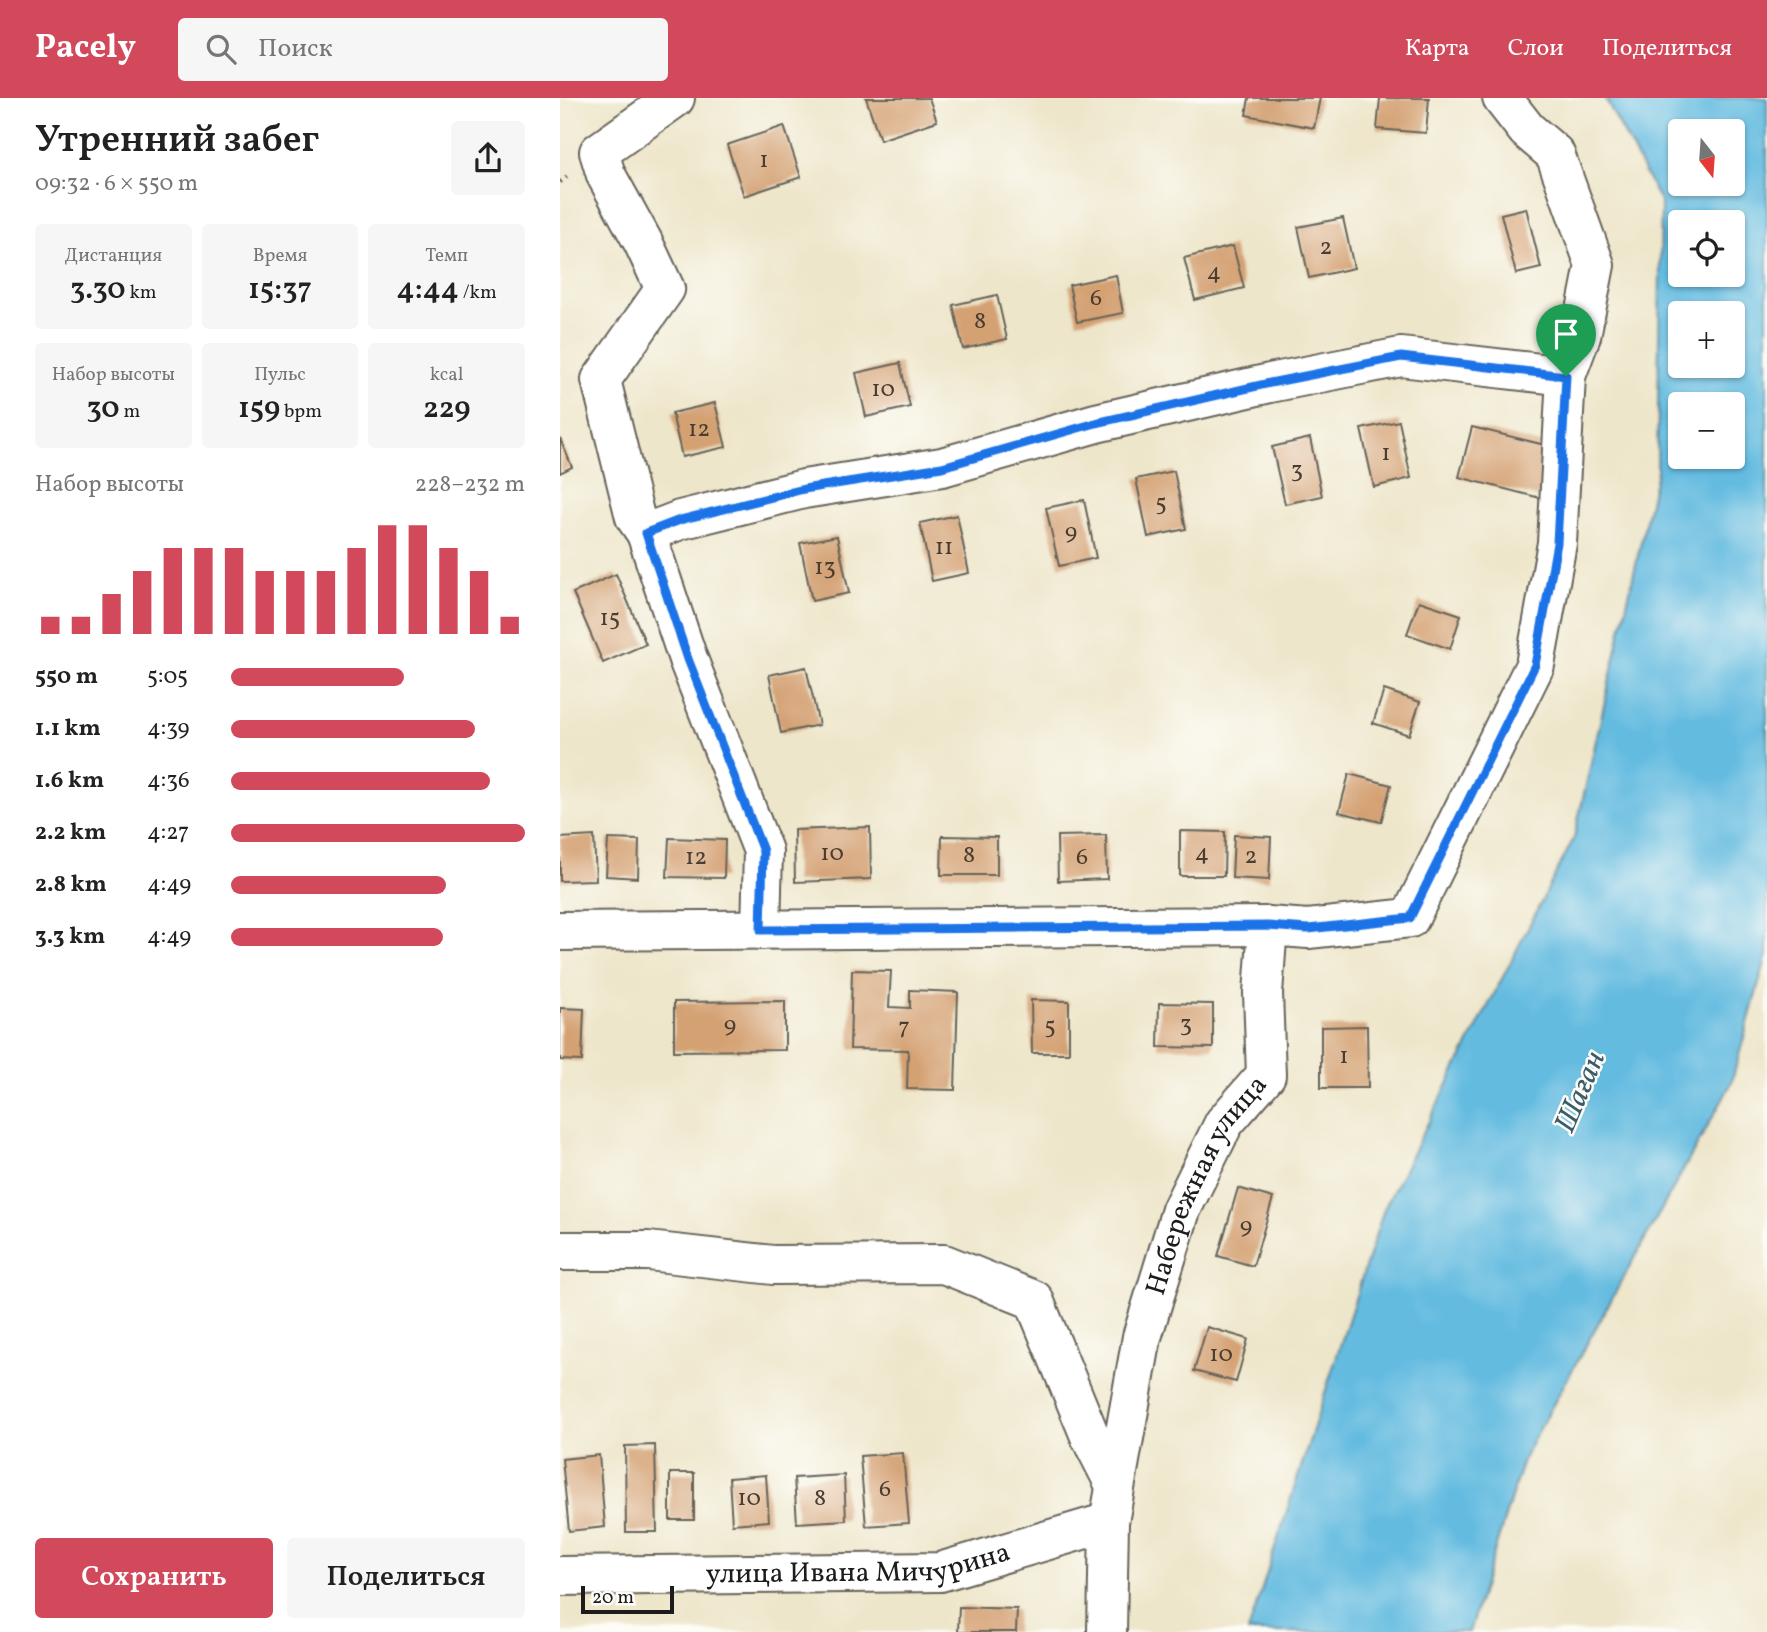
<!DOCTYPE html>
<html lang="ru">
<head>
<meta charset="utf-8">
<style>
  :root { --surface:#fff; --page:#f6f6f6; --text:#222; --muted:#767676; --accent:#d1495b }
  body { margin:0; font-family:Vollkorn,serif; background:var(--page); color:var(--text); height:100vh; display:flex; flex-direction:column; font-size:26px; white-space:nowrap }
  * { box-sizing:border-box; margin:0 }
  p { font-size:23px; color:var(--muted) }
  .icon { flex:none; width:38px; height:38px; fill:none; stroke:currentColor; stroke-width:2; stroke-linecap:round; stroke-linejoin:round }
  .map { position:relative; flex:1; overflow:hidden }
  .details { display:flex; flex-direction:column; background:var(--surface); width:560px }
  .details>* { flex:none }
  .needle { width:46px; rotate:163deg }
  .tools { position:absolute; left:1108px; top:21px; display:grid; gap:14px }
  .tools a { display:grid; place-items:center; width:77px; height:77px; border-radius:7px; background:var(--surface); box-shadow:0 2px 5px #0004; font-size:35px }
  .scale { position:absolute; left:21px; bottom:18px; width:93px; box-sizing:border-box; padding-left:7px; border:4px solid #1c1c1c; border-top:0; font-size:19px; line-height:24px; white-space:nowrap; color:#1c1c1c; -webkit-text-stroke:5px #fdfcf7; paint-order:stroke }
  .pin { position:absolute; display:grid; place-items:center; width:60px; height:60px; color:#fff; margin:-72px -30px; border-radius:50% 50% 50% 0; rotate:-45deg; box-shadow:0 0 7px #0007 }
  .pin .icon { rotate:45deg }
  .round { display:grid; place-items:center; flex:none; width:74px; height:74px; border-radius:7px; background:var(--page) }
  .head { display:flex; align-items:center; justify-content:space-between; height:119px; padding:0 35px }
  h1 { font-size:38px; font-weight:600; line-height:52px }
  .metrics { display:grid; grid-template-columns:repeat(3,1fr); gap:10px; height:119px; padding:7px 35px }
  .metrics div { display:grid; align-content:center; border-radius:7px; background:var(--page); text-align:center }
  .metrics b { font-size:30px; font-weight:600 }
  .metrics small { font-size:19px; font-weight:400 }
  .metrics p { font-size:19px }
  .chart { height:196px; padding:14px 35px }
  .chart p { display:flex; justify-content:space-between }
  .chart svg { width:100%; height:126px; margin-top:7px; stroke:var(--accent); stroke-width:6 }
  .button { display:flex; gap:14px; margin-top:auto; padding:14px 35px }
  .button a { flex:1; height:80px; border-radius:7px; background:var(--accent); color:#fff; font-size:28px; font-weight:600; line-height:80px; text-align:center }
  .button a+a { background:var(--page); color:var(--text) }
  ul { padding:0 35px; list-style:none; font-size:23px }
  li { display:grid; grid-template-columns:112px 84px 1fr; align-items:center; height:52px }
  li i { height:18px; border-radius:9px; background:var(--accent) }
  header { display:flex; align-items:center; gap:42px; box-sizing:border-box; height:98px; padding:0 35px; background:var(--accent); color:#fff }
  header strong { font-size:33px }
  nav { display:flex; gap:38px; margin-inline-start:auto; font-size:24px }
  .search { width:490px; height:63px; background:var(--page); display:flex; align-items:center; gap:18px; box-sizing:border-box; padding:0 24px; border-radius:7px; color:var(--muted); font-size:26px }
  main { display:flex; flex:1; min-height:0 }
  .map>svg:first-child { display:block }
  .water { fill:#63bbe0; stroke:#406c7e; stroke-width:2; fill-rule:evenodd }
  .building { fill:#d4a173 }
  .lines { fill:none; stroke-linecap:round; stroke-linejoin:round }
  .minor-casing { stroke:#666359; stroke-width:42 }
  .path { stroke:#666359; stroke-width:4.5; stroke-dasharray:2 5; stroke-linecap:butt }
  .minor { stroke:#fff; stroke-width:38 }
  .route-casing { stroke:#fff; stroke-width:14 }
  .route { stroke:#1a73e8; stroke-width:9 }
  .labels { text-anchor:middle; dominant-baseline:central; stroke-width:5; stroke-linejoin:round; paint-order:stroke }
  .number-label { font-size:24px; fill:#4a3d32 }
  .street-label { font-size:28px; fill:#1c1c1c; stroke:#fdfcf7 }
  .water-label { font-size:30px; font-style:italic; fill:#385c6a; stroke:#fdfcf7 }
</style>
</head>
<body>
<header>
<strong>Pacely</strong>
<div class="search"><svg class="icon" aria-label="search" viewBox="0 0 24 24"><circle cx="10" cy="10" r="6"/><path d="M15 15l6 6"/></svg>Поиск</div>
<nav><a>Карта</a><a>Слои</a><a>Поделиться</a></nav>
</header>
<main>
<section class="details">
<div class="head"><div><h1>Утренний забег</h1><p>09:32 · 6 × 550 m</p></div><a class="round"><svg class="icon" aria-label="share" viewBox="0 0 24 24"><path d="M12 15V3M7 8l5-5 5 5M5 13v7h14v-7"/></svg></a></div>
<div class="metrics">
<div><p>Дистанция</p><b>3.30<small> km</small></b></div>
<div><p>Время</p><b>15:37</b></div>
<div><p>Темп</p><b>4:44<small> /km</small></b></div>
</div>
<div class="metrics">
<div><p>Набор высоты</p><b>30<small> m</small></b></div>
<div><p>Пульс</p><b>159<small> bpm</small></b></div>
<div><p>kcal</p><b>229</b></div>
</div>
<div class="chart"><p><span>Набор высоты</span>228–232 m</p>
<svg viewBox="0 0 160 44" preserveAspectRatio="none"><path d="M5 44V38M15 44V38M25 44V30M35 44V22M45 44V14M55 44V14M65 44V14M75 44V22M85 44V22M95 44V22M105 44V14M115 44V6M125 44V6M135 44V14M145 44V22M155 44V38"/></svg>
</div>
<ul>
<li><b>550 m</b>5:05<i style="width:59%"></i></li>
<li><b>1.1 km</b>4:39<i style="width:83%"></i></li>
<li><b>1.6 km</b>4:36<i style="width:88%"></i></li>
<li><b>2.2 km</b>4:27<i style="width:100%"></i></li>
<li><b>2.8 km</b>4:49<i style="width:73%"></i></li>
<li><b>3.3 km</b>4:49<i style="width:72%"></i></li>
</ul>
<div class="button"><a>Сохранить</a><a>Поделиться</a></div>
</section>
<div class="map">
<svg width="1207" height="1534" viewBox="0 0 1207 1534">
  <rect width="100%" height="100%" fill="#fdfcf7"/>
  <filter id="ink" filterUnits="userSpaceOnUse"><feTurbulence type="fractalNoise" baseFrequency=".0143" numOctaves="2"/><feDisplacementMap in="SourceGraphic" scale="14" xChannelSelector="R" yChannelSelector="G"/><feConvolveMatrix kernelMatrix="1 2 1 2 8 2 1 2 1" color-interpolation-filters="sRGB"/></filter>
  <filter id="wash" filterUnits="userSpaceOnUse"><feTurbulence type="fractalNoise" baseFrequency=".00686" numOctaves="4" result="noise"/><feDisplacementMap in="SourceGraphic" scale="28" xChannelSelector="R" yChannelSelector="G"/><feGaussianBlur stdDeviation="1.57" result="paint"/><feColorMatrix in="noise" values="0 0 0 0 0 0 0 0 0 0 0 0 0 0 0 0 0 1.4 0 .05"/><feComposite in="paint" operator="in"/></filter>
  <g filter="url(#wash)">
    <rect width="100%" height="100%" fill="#eee6ca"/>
    <path class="water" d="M1045,0H1207V857L1171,986L964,1359L909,1534H688L824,1111L1014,740L1097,373L1101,105ZM1120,33H1172V86H1120ZM1120,124H1172V177H1120ZM1120,215H1172V268H1120ZM1120,306H1172V359H1120Z"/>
    <g id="blocks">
      <g class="building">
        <path d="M306,0H369L377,23L320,42Z"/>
        <path d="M689,0H760L754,30L686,17Z"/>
        <path d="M820,0H869L866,35L817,31Z"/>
        <path d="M224,28L241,79L184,98L167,47Z"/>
        <path d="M966,110L981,170L956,176L941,116Z"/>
        <path d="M783,120L794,170L749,180L738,129Z"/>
        <path d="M673,148L684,190L635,202L624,160Z"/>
        <path d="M556,177L563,215L517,224L509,187Z"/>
        <path d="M437,197L447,241L403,251L393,207Z"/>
        <path d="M340,265L350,309L306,319L296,275Z"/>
        <path d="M155,305L166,349L122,359L112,315Z"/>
        <path d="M839,323L851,380L814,389L801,331Z"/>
        <path d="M912,329L997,350L984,401L899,379Z"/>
        <path d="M0,340L12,369L0,375Z"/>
        <path d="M750,340L762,398L725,406L712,349Z"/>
        <path d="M614,373L626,431L588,439L576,381Z"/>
        <path d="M524,402L536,460L499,468L486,410Z"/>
        <path d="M397,417L409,475L372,483L360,425Z"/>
        <path d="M277,438L289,495L252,503L240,445Z"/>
        <path d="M56,476L86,546L43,565L13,495Z"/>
        <path d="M859,503L901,517L890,551L847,536Z"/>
        <path d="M246,569L259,627L221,635L209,577Z"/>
        <path d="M824,592L860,604L849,637L813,625Z"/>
        <path d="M789,676L831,687L821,724L779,714Z"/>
        <path d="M310,729L311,781L235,784L234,732Z"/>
        <path d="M620,733L665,734L664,778H620Z"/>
        <path d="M546,737L547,781L498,783L497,738Z"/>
        <path d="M674,737L711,739L709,782L672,780Z"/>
        <path d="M34,738L36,782L0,783V740Z"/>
        <path d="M382,738L437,739V777H381Z"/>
        <path d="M109,740L165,742L164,780L107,779Z"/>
        <path d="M48,741L79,742L78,780L46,778Z"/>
        <path d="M292,872L331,873L329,909L350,910V892L398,894L395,992L347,991L348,952L290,951Z"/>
        <path d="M471,902L509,903V955H472Z"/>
        <path d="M225,903V952L114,953V904Z"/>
        <path d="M599,905L653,906V950L598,949Z"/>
        <path d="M0,910L24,911L22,963L0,962Z"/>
        <path d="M807,928L808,990H761V929Z"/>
        <path d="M678,1090L713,1100L693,1168L658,1158Z"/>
        <path d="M647,1229L688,1241L676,1284L634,1273Z"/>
        <path d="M95,1347L97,1434H66L65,1348Z"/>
        <path d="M343,1355L349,1425L306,1428L300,1358Z"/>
        <path d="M39,1357L45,1429L9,1433L2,1361Z"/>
        <rect x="110" y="1375" width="24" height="47"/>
        <path d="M206,1377L209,1423L172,1426L169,1380Z"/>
        <path d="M284,1377L286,1422L237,1425L234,1380Z"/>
        <path d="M399,1509L457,1511L456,1534H398Z"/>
      </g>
    </g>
  </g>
  <g filter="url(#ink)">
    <use href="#blocks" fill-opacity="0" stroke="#666359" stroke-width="2"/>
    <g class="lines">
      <g class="minor-casing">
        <g id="minor">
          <path d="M115,0L39,54L46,77L83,144L105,191L41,282L75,419L86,435L128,561L203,753L201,832"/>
          <path d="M86,435L120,422L244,391L382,369L536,325L710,285L841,259L1006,278"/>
          <path d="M0,833L708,828"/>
          <path d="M0,1153H88L213,1167L384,1166L474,1202L530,1338L555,1387"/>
          <path id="s1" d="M0,1478L380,1474L549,1424"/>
          <path id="s2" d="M547,1534L549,1424L582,1239L621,1112L664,1025L706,977L703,895L708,828L748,831L850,820L975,567L997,445L1006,278L1021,238L1035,167L995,56L967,32L942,0"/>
        </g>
      </g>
      <path class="path" d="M0,84L10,76"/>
      <use href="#minor" class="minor"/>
    </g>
  </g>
  <g class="lines" filter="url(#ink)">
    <g class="route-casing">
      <path id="route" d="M841,259L1006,278L997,445L975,567L850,820L748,831L708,828L201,832L203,753L128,561L86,435L120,422L244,391L382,369L536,325L710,285Z"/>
    </g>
    <use href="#route" class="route"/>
  </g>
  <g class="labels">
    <g class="number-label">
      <text x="204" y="63">1</text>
      <text x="766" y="150">2</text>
      <text x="654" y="175">4</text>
      <text x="536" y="201">6</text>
      <text x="420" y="224">8</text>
      <text x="323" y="292">10</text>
      <text x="139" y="332">12</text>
      <text x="826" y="356">1</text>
      <text x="737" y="373">3</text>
      <text x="601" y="406">5</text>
      <text x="511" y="435">9</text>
      <text x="384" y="450">11</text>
      <text x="265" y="470">13</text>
      <text x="50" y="521">15</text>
      <text x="272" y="756">10</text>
      <text x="642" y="756">4</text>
      <text x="409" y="758">8</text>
      <text x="691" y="759">2</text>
      <text x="136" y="760">12</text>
      <text x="522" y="760">6</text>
      <text x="626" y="927">3</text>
      <text x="170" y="928">9</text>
      <text x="490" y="929">5</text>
      <text x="344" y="930">7</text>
      <text x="784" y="959">1</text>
      <text x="686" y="1129">9</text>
      <text x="661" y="1257">10</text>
      <text x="325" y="1392">6</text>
      <text x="189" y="1401">10</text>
      <text x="260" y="1401">8</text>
    </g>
    <g class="street-label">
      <text stroke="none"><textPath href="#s2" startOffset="464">Набережная улица</textPath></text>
      <text stroke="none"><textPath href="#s1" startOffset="299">улица Ивана Мичурина</textPath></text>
    </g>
    <g class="water-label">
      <text transform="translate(1021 994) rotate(-67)">Шаған</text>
    </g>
  </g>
</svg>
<div class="tools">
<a><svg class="needle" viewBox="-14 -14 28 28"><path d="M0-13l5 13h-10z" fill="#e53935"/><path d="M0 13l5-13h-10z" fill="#767676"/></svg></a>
<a><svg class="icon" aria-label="locate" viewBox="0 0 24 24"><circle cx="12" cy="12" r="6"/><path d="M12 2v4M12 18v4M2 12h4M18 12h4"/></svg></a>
<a>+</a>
<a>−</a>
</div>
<div class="scale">20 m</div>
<div class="pin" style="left:1006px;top:278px;background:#1e9e55"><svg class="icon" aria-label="arrive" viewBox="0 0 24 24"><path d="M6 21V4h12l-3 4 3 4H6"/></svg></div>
</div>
</main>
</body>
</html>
